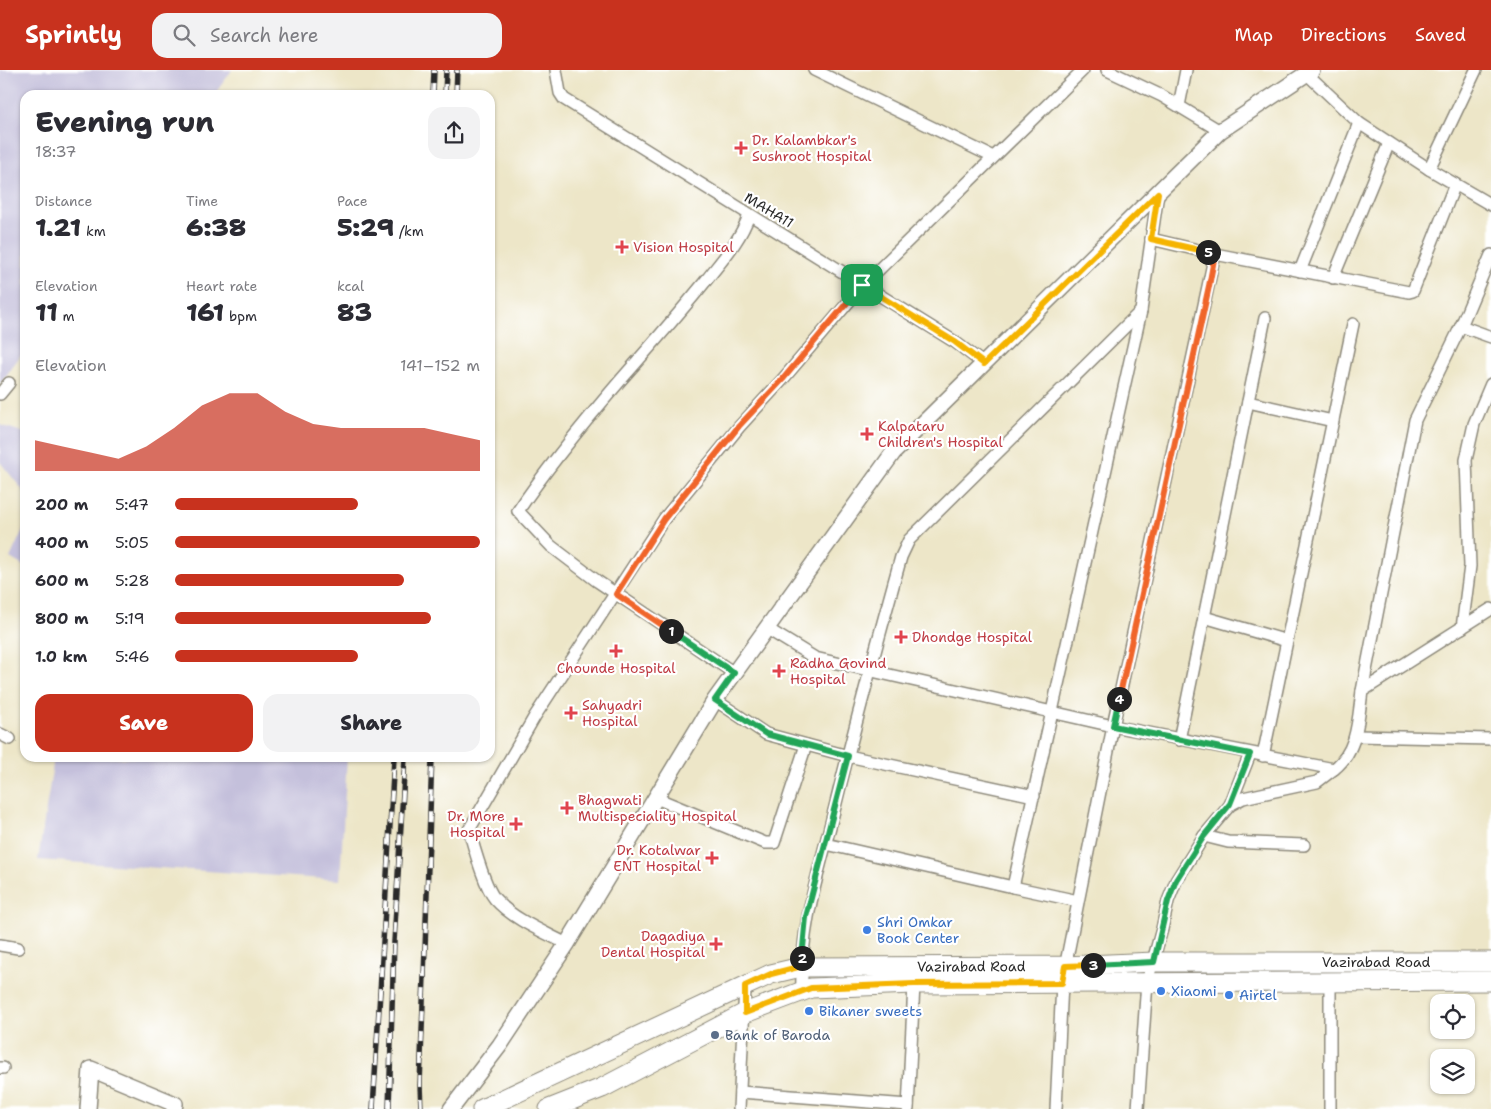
<!DOCTYPE html>
<html lang="en">
<head>
<meta charset="utf-8">
<style>
  :root { --surface:#fff; --page:#f2f2f3; --text:#2b2b33; --muted:#7c7c81; --accent:#c8321e }
  body { margin:0; font-family:"Shantell Sans",sans-serif; background:var(--page); color:var(--text); height:100vh; display:flex; flex-direction:column; font-size:19px; white-space:nowrap }
  * { box-sizing:border-box; margin:0 }
  p { font-size:16px; color:var(--muted) }
  .icon { flex:none; width:28px; height:28px; fill:none; stroke:currentColor; stroke-width:2; stroke-linecap:round; stroke-linejoin:round }
  .map { position:relative; flex:1; overflow:hidden }
  .details { position:absolute; left:20px; top:20px; width:475px; height:672px; display:flex; flex-direction:column; background:var(--surface); border-radius:15px; box-shadow:0 1px 4px #0004 }
  .details>* { flex:none }
  .fabs { position:absolute; left:1430px; top:924px; display:grid; gap:10px }
  .fabs a { display:grid; place-items:center; width:45px; height:45px; border-radius:10px; background:var(--surface); box-shadow:0 1px 4px #0004; font-size:25px }
  .pin { position:absolute; display:grid; place-items:center; width:42px; height:42px; color:#fff; margin:-21px; border-radius:10px; box-shadow:0 2px 8px #0006 }
  .km { position:absolute; width:25px; height:25px; margin:-12px; border-radius:50%; background:#222; color:#fff; font-size:14px; line-height:25px; text-align:center }
  .round { display:grid; place-items:center; flex:none; width:52px; height:52px; border-radius:15px; background:var(--page) }
  .overview { display:flex; align-items:center; justify-content:space-between; height:85px; padding:0 15px }
  h1 { font-size:28px; font-weight:800; line-height:38px }
  .stats { display:grid; grid-template-columns:repeat(3,1fr); gap:8px; height:85px; padding:5px 15px }
  .stats div { display:grid; align-content:center }
  .stats b { font-size:25px; font-weight:800 }
  .stats small { font-size:14px; font-weight:400 }
  .stats p { font-size:14px }
  .chart { height:140px; padding:10px 15px }
  .chart p { display:flex; justify-content:space-between }
  .chart svg { width:100%; height:90px; margin-top:5px; fill:var(--accent); opacity:.7 }
  .primary-button { display:flex; gap:10px; margin-top:auto; padding:10px 15px }
  .primary-button a { flex:1; height:58px; border-radius:15px; background:var(--accent); color:#fff; font-size:20px; font-weight:800; line-height:58px; text-align:center }
  .primary-button a+a { background:var(--page); color:var(--text) }
  ul { padding:0 15px; list-style:none; font-size:16px }
  li { display:grid; grid-template-columns:80px 60px 1fr; align-items:center; height:38px }
  li i { height:12px; border-radius:6px; background:var(--accent) }
  header { display:flex; align-items:center; gap:30px; box-sizing:border-box; height:70px; padding:0 25px; background:var(--accent); color:#fff }
  header strong { font-size:24px }
  nav { display:flex; gap:28px; margin-inline-start:auto; font-size:18px }
  .search { width:350px; height:45px; background:var(--page); display:flex; align-items:center; gap:12px; box-sizing:border-box; padding:0 18px; border-radius:15px; color:var(--muted); font-size:19px }
  .map>svg:first-child { display:block }
  .industrial { fill:#c4c0db }
  .lines { fill:none; stroke-linecap:round; stroke-linejoin:round }
  .minor-casing { stroke:#8c887a; stroke-width:14 }
  .tertiary-casing { stroke:#8c887a; stroke-width:18 }
  .primary-casing { stroke:#8c887a; stroke-width:21 }
  .minor { stroke:#fff; stroke-width:11 }
  .tertiary { stroke:#fff; stroke-width:15 }
  .primary { stroke:#fff; stroke-width:19 }
  .rail-casing { stroke:#2b2b2b; stroke-width:5.5 }
  .rail { stroke:#fff; stroke-width:4; stroke-dasharray:11; stroke-linecap:butt }
  .split-1-casing { stroke:#fff; stroke-width:10 }
  .split-2-casing { stroke:#fff; stroke-width:10 }
  .split-3-casing { stroke:#fff; stroke-width:10 }
  .split-4-casing { stroke:#fff; stroke-width:10 }
  .split-5-casing { stroke:#fff; stroke-width:10 }
  .split-6-casing { stroke:#fff; stroke-width:10 }
  .split-1 { stroke:#f0652b; stroke-width:6 }
  .split-2 { stroke:#22a559; stroke-width:6 }
  .split-3 { stroke:#f5b400; stroke-width:6 }
  .split-4 { stroke:#22a559; stroke-width:6 }
  .split-5 { stroke:#f0652b; stroke-width:6 }
  .split-6 { stroke:#f5b400; stroke-width:6 }
  .health-dot { fill:#e0444e; stroke:#fff; stroke-width:2 }
  .shop-dot { fill:#3f7fe0; stroke:#fff; stroke-width:2 }
  .service-dot { fill:#5c6f8a; stroke:#fff; stroke-width:2 }
  .labels { text-anchor:middle; dominant-baseline:central; stroke-width:4.5; stroke-linejoin:round; paint-order:stroke }
  .health-label { font-size:14px; fill:#be3a42; stroke:#fff; text-anchor:start }
  .street-label { font-size:14px; fill:#2b2b2b; stroke:#fff }
  .shop-label { font-size:14px; fill:#366cbe; stroke:#fff; text-anchor:start }
  .service-label { font-size:14px; fill:#4e5e75; stroke:#fff; text-anchor:start }
</style>
</head>
<body>
<header>
<strong>Sprintly</strong>
<div class="search"><svg class="icon" aria-label="search" viewBox="0 0 24 24"><circle cx="10" cy="10" r="6"/><path d="M15 15l6 6"/></svg>Search here</div>
<nav><a>Map</a><a>Directions</a><a>Saved</a></nav>
</header>
<div class="map">
<svg width="1491" height="1039" viewBox="0 0 1491 1039">
  <rect width="100%" height="100%" fill="#fff"/>
  <filter id="ink" filterUnits="userSpaceOnUse"><feTurbulence type="fractalNoise" baseFrequency=".02" numOctaves="2"/><feDisplacementMap in="SourceGraphic" scale="10" xChannelSelector="R" yChannelSelector="G"/><feConvolveMatrix kernelMatrix="1 2 1 2 8 2 1 2 1" color-interpolation-filters="sRGB"/></filter>
  <filter id="wash" filterUnits="userSpaceOnUse"><feTurbulence type="fractalNoise" baseFrequency=".0096" numOctaves="4" result="noise"/><feDisplacementMap in="SourceGraphic" scale="20" xChannelSelector="R" yChannelSelector="G"/><feGaussianBlur stdDeviation="1.12" result="paint"/><feColorMatrix in="noise" values="0 0 0 0 0 0 0 0 0 0 0 0 0 0 0 0 0 1.4 0 .05"/><feComposite in="paint" operator="in"/></filter>
  <g filter="url(#wash)">
    <rect width="100%" height="100%" fill="#ede6c8"/>
    <g class="industrial">
      <path d="M0,0H232L214,25H25V279L0,314Z"/>
      <path d="M0,355L25,363V423L0,392Z"/>
      <path d="M25,455V497L10,488Z"/>
      <path d="M54,688H347L340,810L38,790Z"/>
    </g>
  </g>
  <g filter="url(#ink)">
    <g class="lines">
      <g class="minor-casing">
        <g id="minor">
          <path d="M556,0L560,23L564,29L955,272L984,294"/>
          <path d="M814,0L993,87"/>
          <path d="M1107,0L1162,26L1220,61"/>
          <path d="M1307,4L1359,53L1429,99L1491,135"/>
          <path d="M1179,36L1186,0"/>
          <path d="M1429,99L1476,0"/>
          <path d="M1151,169L1215,184L1409,222L1413,221L1455,114"/>
          <path d="M1300,201L1359,53"/>
          <path d="M1333,208L1389,73"/>
          <path d="M1461,256L1491,267"/>
          <path d="M0,324L9,313"/>
          <path d="M1248,332L1333,351"/>
          <path d="M1204,547L1287,571"/>
          <path d="M766,558L815,588L1113,656L1215,184"/>
          <path d="M1462,558L1470,496L1466,390L1474,354L1491,314"/>
          <path d="M734,603L597,511L551,476L518,441C548,396 583,354 619,312C649,278 679,244 708,208C723,189 741,169 749,145"/>
          <path d="M1362,621L1415,350L1461,256L1491,185"/>
          <path d="M715,630L766,664L848,686L1034,726"/>
          <path d="M0,664L10,669"/>
          <path d="M1356,666L1491,669"/>
          <path d="M1179,670L1265,248"/>
          <path d="M1263,686L1353,254"/>
          <path d="M656,728L765,773H774L806,675"/>
          <path d="M1230,735L1250,684"/>
          <path d="M1204,766L1228,772L1304,775"/>
          <path d="M826,774L1013,817"/>
          <path d="M1078,831L1013,817L1141,241"/>
          <path d="M567,874C542,861 514,850 495,829C484,816 474,777 469,760L535,646L664,449L739,357L783,309L863,215L1083,0"/>
          <path d="M0,875L18,878"/>
          <path d="M802,920C800,857 818,805 833,745C854,659 877,573 901,487L909,470L1141,241L1158,123"/>
          <path d="M0,998H3"/>
          <path d="M740,1022L908,1035"/>
          <path d="M739,1039L745,916"/>
          <path d="M908,1039L914,914"/>
          <path d="M1056,1039L1062,913L1113,656L1334,699C1358,680 1358,650 1362,621L1491,539"/>
          <path d="M1138,1039L1147,912L1162,859L1168,831L1176,811L1204,766L1230,735L1243,728L1317,712L1334,699"/>
          <path d="M1330,1039V912"/>
        </g>
      </g>
      <g class="tertiary-casing">
        <g id="tertiary">
          <path d="M88,1039L91,999L175,1034L174,1039"/>
          <path d="M451,1039L500,975L567,874L715,630L893,383L1220,61L1312,0"/>
        </g>
      </g>
      <g class="primary-casing">
        <g id="primary">
          <path id="s1" d="M482,1039L745,916L771,904L801,897L1065,896L1154,892H1491"/>
          <path d="M549,1039L602,1018L745,943L811,918L914,914L1491,911"/>
        </g>
      </g>
      <use href="#minor" class="minor"/>
      <use href="#tertiary" class="tertiary"/>
      <use href="#primary" class="primary"/>
      <g class="rail-casing">
        <g id="rail">
          <path d="M433,25L434,0"/>
          <path d="M445,25L446,0"/>
          <path d="M456,25L457,0"/>
          <path d="M373,1039L394,688"/>
          <path d="M389,1039L394,872L405,688"/>
          <path d="M421,1039L420,1015L432,688"/>
        </g>
      </g>
      <use href="#rail" class="rail"/>
    </g>
  </g>
  <g class="lines" filter="url(#ink)">
    <g class="split-1-casing">
      <path id="split-1" d="M671,561L616,524L664,449L739,356L783,309L862,215"/>
    </g>
    <g class="split-2-casing">
      <path id="split-2" d="M671,561L734,603L715,630L766,664L848,686L806,847L802,888"/>
    </g>
    <g class="split-3-casing">
      <path id="split-3" d="M802,888V896L771,904L745,916V943L811,918L914,914L1062,913L1065,896L1093,895"/>
    </g>
    <g class="split-4-casing">
      <path id="split-4" d="M1093,895L1154,892L1168,831L1176,810L1204,766L1230,734L1250,684L1113,656L1119,629"/>
    </g>
    <g class="split-5-casing">
      <path id="split-5" d="M1119,629L1209,216L1215,184L1208,182"/>
    </g>
    <g class="split-6-casing">
      <path id="split-6" d="M862,215L955,272L984,294L1158,123L1151,169L1208,182"/>
    </g>
    <use href="#split-1" class="split-1"/>
    <use href="#split-2" class="split-2"/>
    <use href="#split-3" class="split-3"/>
    <use href="#split-4" class="split-4"/>
    <use href="#split-5" class="split-5"/>
    <use href="#split-6" class="split-6"/>
  </g>
  <g class="health-dot">
    <path d="M738.5 70.5h5v5h5v5h-5v5h-5v-5h-5v-5h5z"/>
    <path d="M619.5 169.5h5v5h5v5h-5v5h-5v-5h-5v-5h5z"/>
    <path d="M864.5 356.5h5v5h5v5h-5v5h-5v-5h-5v-5h5z"/>
    <path d="M898.5 559.5h5v5h5v5h-5v5h-5v-5h-5v-5h5z"/>
    <path d="M613.5 573.5h5v5h5v5h-5v5h-5v-5h-5v-5h5z"/>
    <path d="M776.5 593.5h5v5h5v5h-5v5h-5v-5h-5v-5h5z"/>
    <path d="M568.5 635.5h5v5h5v5h-5v5h-5v-5h-5v-5h5z"/>
    <path d="M564.5 730.5h5v5h5v5h-5v5h-5v-5h-5v-5h5z"/>
    <path d="M513.5 746.5h5v5h5v5h-5v5h-5v-5h-5v-5h5z"/>
    <path d="M709.5 780.5h5v5h5v5h-5v5h-5v-5h-5v-5h5z"/>
    <path d="M713.5 866.5h5v5h5v5h-5v5h-5v-5h-5v-5h5z"/>
  </g>
  <g class="shop-dot">
    <circle cx="867" cy="860" r="5"/>
    <circle cx="1161" cy="921" r="5"/>
    <circle cx="1229" cy="925" r="5"/>
    <circle cx="809" cy="941" r="5"/>
  </g>
  <circle class="service-dot" cx="715" cy="965" r="5"/>
  <g class="labels">
    <g class="health-label">
      <text x="752" y="70">Dr. Kalambkar's<tspan x="752" dy="16">Sushroot Hospital</tspan></text>
      <text x="633" y="177">Vision Hospital</text>
      <text x="878" y="356">Kalpataru<tspan x="878" dy="16">Children's Hospital</tspan></text>
      <text x="912" y="567">Dhondge Hospital</text>
      <text x="790" y="593">Radha Govind<tspan x="790" dy="16">Hospital</tspan></text>
      <text x="616" y="598" text-anchor="middle">Chounde Hospital</text>
      <text x="582" y="635">Sahyadri<tspan x="582" dy="16">Hospital</tspan></text>
      <text x="578" y="730">Bhagwati<tspan x="578" dy="16">Multispeciality Hospital</tspan></text>
      <text x="505" y="746" text-anchor="end">Dr. More<tspan x="505" dy="16">Hospital</tspan></text>
      <text x="701" y="780" text-anchor="end">Dr. Kotalwar<tspan x="701" dy="16">ENT Hospital</tspan></text>
      <text x="705" y="866" text-anchor="end">Dagadiya<tspan x="705" dy="16">Dental Hospital</tspan></text>
    </g>
    <g class="street-label">
      <text transform="translate(769 140) rotate(31)">MAHA11</text>
      <text stroke="none"><textPath href="#s1" startOffset="925">Vazirabad Road</textPath></text>
      <text stroke="none"><textPath href="#s1" startOffset="520">Vazirabad Road</textPath></text>
    </g>
    <g class="shop-label">
      <text x="877" y="852">Shri Omkar<tspan x="877" dy="16">Book Center</tspan></text>
      <text x="1171" y="921">Xiaomi</text>
      <text x="1239" y="925">Airtel</text>
      <text x="819" y="941">Bikaner sweets</text>
    </g>
    <g class="service-label">
      <text x="725" y="965">Bank of Baroda</text>
    </g>
  </g>
</svg>
<div class="fabs">
<a><svg class="icon" aria-label="locate" viewBox="0 0 24 24"><circle cx="12" cy="12" r="6"/><path d="M12 2v4M12 18v4M2 12h4M18 12h4"/></svg></a>
<a><svg class="icon" aria-label="layers" viewBox="0 0 24 24"><path d="M12 4l9 5-9 5-9-5zM3 14l9 5 9-5"/></svg></a>
</div>
<div class="pin" style="left:862px;top:215px;background:#1e9e55"><svg class="icon" aria-label="arrive" viewBox="0 0 24 24"><path d="M6 21V4h12l-3 4 3 4H6"/></svg></div>
<b class="km" style="left:671px;top:561px">1</b>
<b class="km" style="left:802px;top:888px">2</b>
<b class="km" style="left:1093px;top:895px">3</b>
<b class="km" style="left:1119px;top:629px">4</b>
<b class="km" style="left:1208px;top:182px">5</b>
<section class="details">
<div class="overview"><div><h1>Evening run</h1><p>18:37</p></div><a class="round"><svg class="icon" aria-label="share" viewBox="0 0 24 24"><path d="M12 15V3M7 8l5-5 5 5M5 13v7h14v-7"/></svg></a></div>
<div class="stats">
<div><p>Distance</p><b>1.21<small> km</small></b></div>
<div><p>Time</p><b>6:38</b></div>
<div><p>Pace</p><b>5:29<small> /km</small></b></div>
</div>
<div class="stats">
<div><p>Elevation</p><b>11<small> m</small></b></div>
<div><p>Heart rate</p><b>161<small> bpm</small></b></div>
<div><p>kcal</p><b>83</b></div>
</div>
<div class="chart"><p><span>Elevation</span>141–152 m</p>
<svg viewBox="0 0 160 44" preserveAspectRatio="none"><path d="M0 44V29L10 32L20 35L30 38L40 32L50 23L60 12L70 6L80 6L90 15L100 21L110 23L120 23L130 23L140 23L150 26L160 29V44z"/></svg>
</div>
<ul>
<li><b>200 m</b>5:47<i style="width:60%"></i></li>
<li><b>400 m</b>5:05<i style="width:100%"></i></li>
<li><b>600 m</b>5:28<i style="width:75%"></i></li>
<li><b>800 m</b>5:19<i style="width:84%"></i></li>
<li><b>1.0 km</b>5:46<i style="width:60%"></i></li>
</ul>
<div class="primary-button"><a>Save</a><a>Share</a></div>
</section>
</div>
</body>
</html>
